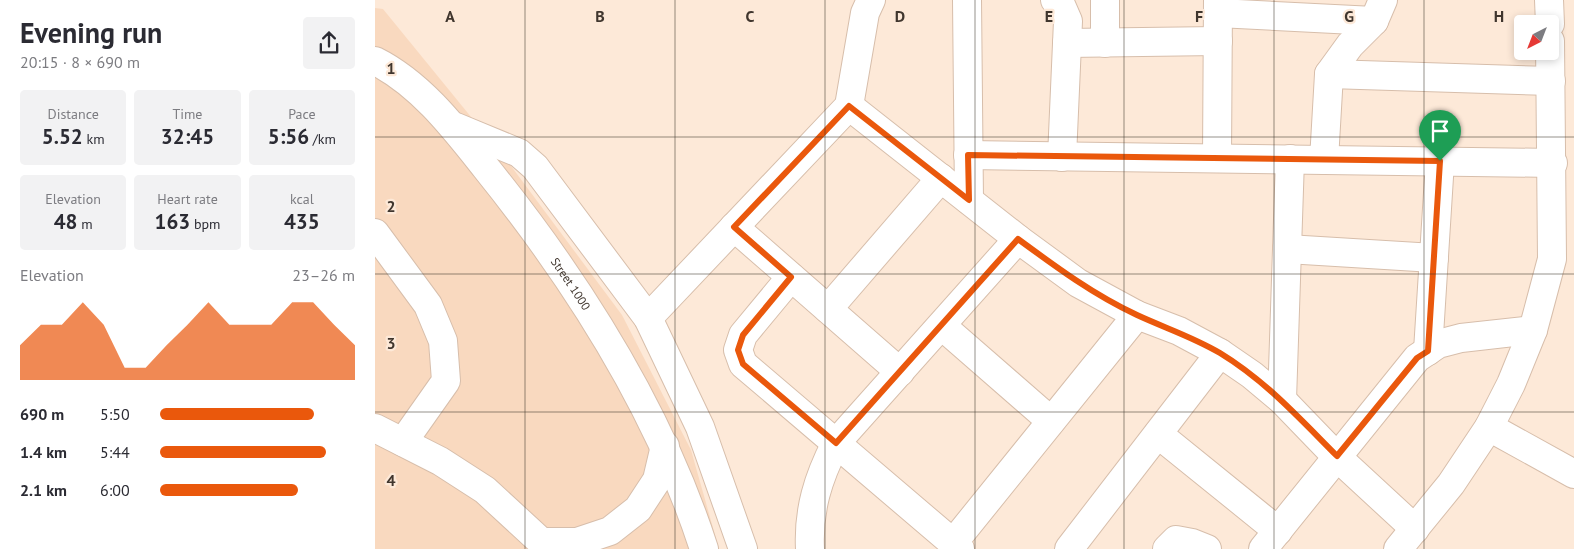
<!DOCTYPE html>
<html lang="en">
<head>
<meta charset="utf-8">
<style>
  :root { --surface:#fff; --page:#f2f2f3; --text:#2b2b33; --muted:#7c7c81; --accent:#ea580c }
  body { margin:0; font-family:"PT Sans",sans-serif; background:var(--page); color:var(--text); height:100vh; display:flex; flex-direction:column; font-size:19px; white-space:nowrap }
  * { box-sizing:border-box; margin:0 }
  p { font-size:16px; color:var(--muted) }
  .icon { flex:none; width:28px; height:28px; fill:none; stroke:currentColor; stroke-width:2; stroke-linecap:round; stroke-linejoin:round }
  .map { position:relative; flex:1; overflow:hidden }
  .details { display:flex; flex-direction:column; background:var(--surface); width:375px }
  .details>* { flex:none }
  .needle { width:32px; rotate:222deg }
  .controls { position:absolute; left:1139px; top:15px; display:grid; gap:10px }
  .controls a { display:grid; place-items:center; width:45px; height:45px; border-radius:5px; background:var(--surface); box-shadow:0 2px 8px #0003; font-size:25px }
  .pin { position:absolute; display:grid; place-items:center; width:42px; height:42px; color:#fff; margin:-51px -21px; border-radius:50% 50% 50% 0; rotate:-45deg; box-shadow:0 0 5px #0007 }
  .pin .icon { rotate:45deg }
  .round { display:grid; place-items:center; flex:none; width:52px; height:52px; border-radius:5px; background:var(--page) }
  .overview { display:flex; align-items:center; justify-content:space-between; height:85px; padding:0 20px }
  h1 { font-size:28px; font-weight:800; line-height:38px }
  .figures { display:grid; grid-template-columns:repeat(3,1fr); gap:8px; height:85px; padding:5px 20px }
  .figures div { display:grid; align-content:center; border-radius:5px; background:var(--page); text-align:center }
  .figures b { font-size:21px; font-weight:800 }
  .figures small { font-size:14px; font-weight:400 }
  .figures p { font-size:14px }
  .chart { height:140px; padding:10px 20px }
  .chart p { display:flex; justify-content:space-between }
  .chart svg { width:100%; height:90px; margin-top:5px; fill:var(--accent); opacity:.7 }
  ul { padding:0 20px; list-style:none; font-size:16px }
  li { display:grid; grid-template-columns:80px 60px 1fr; align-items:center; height:38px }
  li i { height:12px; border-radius:6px; background:var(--accent) }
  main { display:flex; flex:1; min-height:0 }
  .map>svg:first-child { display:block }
  .built { fill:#f9d9bf }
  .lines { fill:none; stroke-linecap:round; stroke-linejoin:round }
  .minor-casing { stroke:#d7beab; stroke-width:30 }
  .minor { stroke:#fff; stroke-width:28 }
  .route-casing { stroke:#fff; stroke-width:10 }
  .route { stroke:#ea580c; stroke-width:6 }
  .grid { fill:none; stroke:#40362e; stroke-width:1; stroke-opacity:0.55 }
  .labels { text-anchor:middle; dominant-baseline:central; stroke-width:4.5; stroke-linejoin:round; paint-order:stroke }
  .street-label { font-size:12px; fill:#40362e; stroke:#fde9d8 }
  .grid-label { font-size:16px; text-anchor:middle; font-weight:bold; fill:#40362e; stroke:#fde9d8; stroke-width:4.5; stroke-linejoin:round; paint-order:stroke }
</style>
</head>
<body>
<main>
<section class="details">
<div class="overview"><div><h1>Evening run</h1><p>20:15 · 8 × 690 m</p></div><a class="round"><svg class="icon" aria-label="share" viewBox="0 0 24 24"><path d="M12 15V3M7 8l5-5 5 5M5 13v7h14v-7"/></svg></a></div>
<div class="figures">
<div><p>Distance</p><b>5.52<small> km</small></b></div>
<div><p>Time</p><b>32:45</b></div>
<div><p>Pace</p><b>5:56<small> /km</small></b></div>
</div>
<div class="figures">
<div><p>Elevation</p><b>48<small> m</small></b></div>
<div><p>Heart rate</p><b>163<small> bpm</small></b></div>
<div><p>kcal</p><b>435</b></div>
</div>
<div class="chart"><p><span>Elevation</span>23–26 m</p>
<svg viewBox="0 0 160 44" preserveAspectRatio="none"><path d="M0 44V27L10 17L20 17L30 6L40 17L50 38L60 38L70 27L80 17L90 6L100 17L110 17L120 17L130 6L140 6L150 17L160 27V44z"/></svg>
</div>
<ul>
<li><b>690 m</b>5:50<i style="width:79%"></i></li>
<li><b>1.4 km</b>5:44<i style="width:85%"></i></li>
<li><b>2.1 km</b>6:00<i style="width:71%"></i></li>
</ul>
</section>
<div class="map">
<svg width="1199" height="549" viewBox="0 0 1199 549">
  <rect width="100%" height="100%" fill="#fde9d8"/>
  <path class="built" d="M0,8L8,9L136,166L247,315L316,450L344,549H0Z"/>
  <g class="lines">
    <g class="minor-casing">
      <g id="minor">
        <path d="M592,0L594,200"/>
        <path d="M680,0L686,5L693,21L687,157"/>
        <path d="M730,0V43"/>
        <path d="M1174,0L1175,24"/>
        <path d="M843,13L999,21"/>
        <path d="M692,43L843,41"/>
        <path id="s1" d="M0,61C46,84 80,129 111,168C203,282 284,409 329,549"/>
        <path d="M954,74L1176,81"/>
        <path d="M474,106L643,239L703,283L762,315L804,331L845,353L877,375L907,400L962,457L1040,529"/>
        <path d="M81,127L144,153L160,167L273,318L325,427L368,549"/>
        <path d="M593,155L1178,163"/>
        <path d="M842,158L843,0"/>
        <path d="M949,160L954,74L975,45L999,21L1008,0"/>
        <path d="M359,227L525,372"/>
        <path d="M0,233L53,305L68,341L71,381L28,442"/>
        <path d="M912,249L1059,258"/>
        <path d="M416,277L368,335L363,350L368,364L585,549"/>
        <path d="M453,309L566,178"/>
        <path d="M273,318L474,106L490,13L496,0"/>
        <path d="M567,326L676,421"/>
        <path d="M1053,351L1065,161"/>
        <path d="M907,400L915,159"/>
        <path d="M1114,427L1199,474"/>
        <path d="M0,428L65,461L110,490L174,549"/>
        <path d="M783,434L903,531"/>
        <path d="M167,542H202L235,531L263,509L282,480L290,446"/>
        <path d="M578,543L762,315"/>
        <path d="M435,549C433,510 443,478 461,443L643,239"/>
        <path d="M694,549L845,353"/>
        <path d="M792,549L801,540L817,543L832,549"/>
        <path d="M888,549L1042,358L1063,344L1086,338L1158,330"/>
        <path d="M1023,549L1076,484L1114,427L1136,384L1158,330L1177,259L1175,41"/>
      </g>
    </g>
    <use href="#minor" class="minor"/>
  </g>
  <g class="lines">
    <g class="route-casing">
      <path id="route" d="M474,106L594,200L593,155L1065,161L1053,351L1042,358L962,456C925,419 891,381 845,353C818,337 790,328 762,315C719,295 681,267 643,239L461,443L368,364L363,350L368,335L416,277L359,227Z"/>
    </g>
    <use href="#route" class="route"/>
  </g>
  <path class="grid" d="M150,0V549M300,0V549M450,0V549M600,0V549M749,0V549M899,0V549M1049,0V549M0,137H1199M0,274H1199M0,412H1199"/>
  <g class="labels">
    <g class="street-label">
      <text stroke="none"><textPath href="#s1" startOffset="299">Street 1000</textPath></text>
    </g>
  </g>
  <g class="grid-label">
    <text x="75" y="22">A</text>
    <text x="225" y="22">B</text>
    <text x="375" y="22">C</text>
    <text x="525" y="22">D</text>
    <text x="674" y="22">E</text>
    <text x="824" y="22">F</text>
    <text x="974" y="22">G</text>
    <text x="1124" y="22">H</text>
    <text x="16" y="74">1</text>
    <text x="16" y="212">2</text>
    <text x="16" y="349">3</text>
    <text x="16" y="486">4</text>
  </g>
</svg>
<div class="controls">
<a><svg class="needle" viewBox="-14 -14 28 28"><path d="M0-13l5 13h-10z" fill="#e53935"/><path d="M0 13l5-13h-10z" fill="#7c7c81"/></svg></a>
</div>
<div class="pin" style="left:1065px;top:161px;background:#1e9e55"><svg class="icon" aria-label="arrive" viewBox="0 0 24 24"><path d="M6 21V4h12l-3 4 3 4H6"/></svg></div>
</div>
</main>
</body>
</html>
